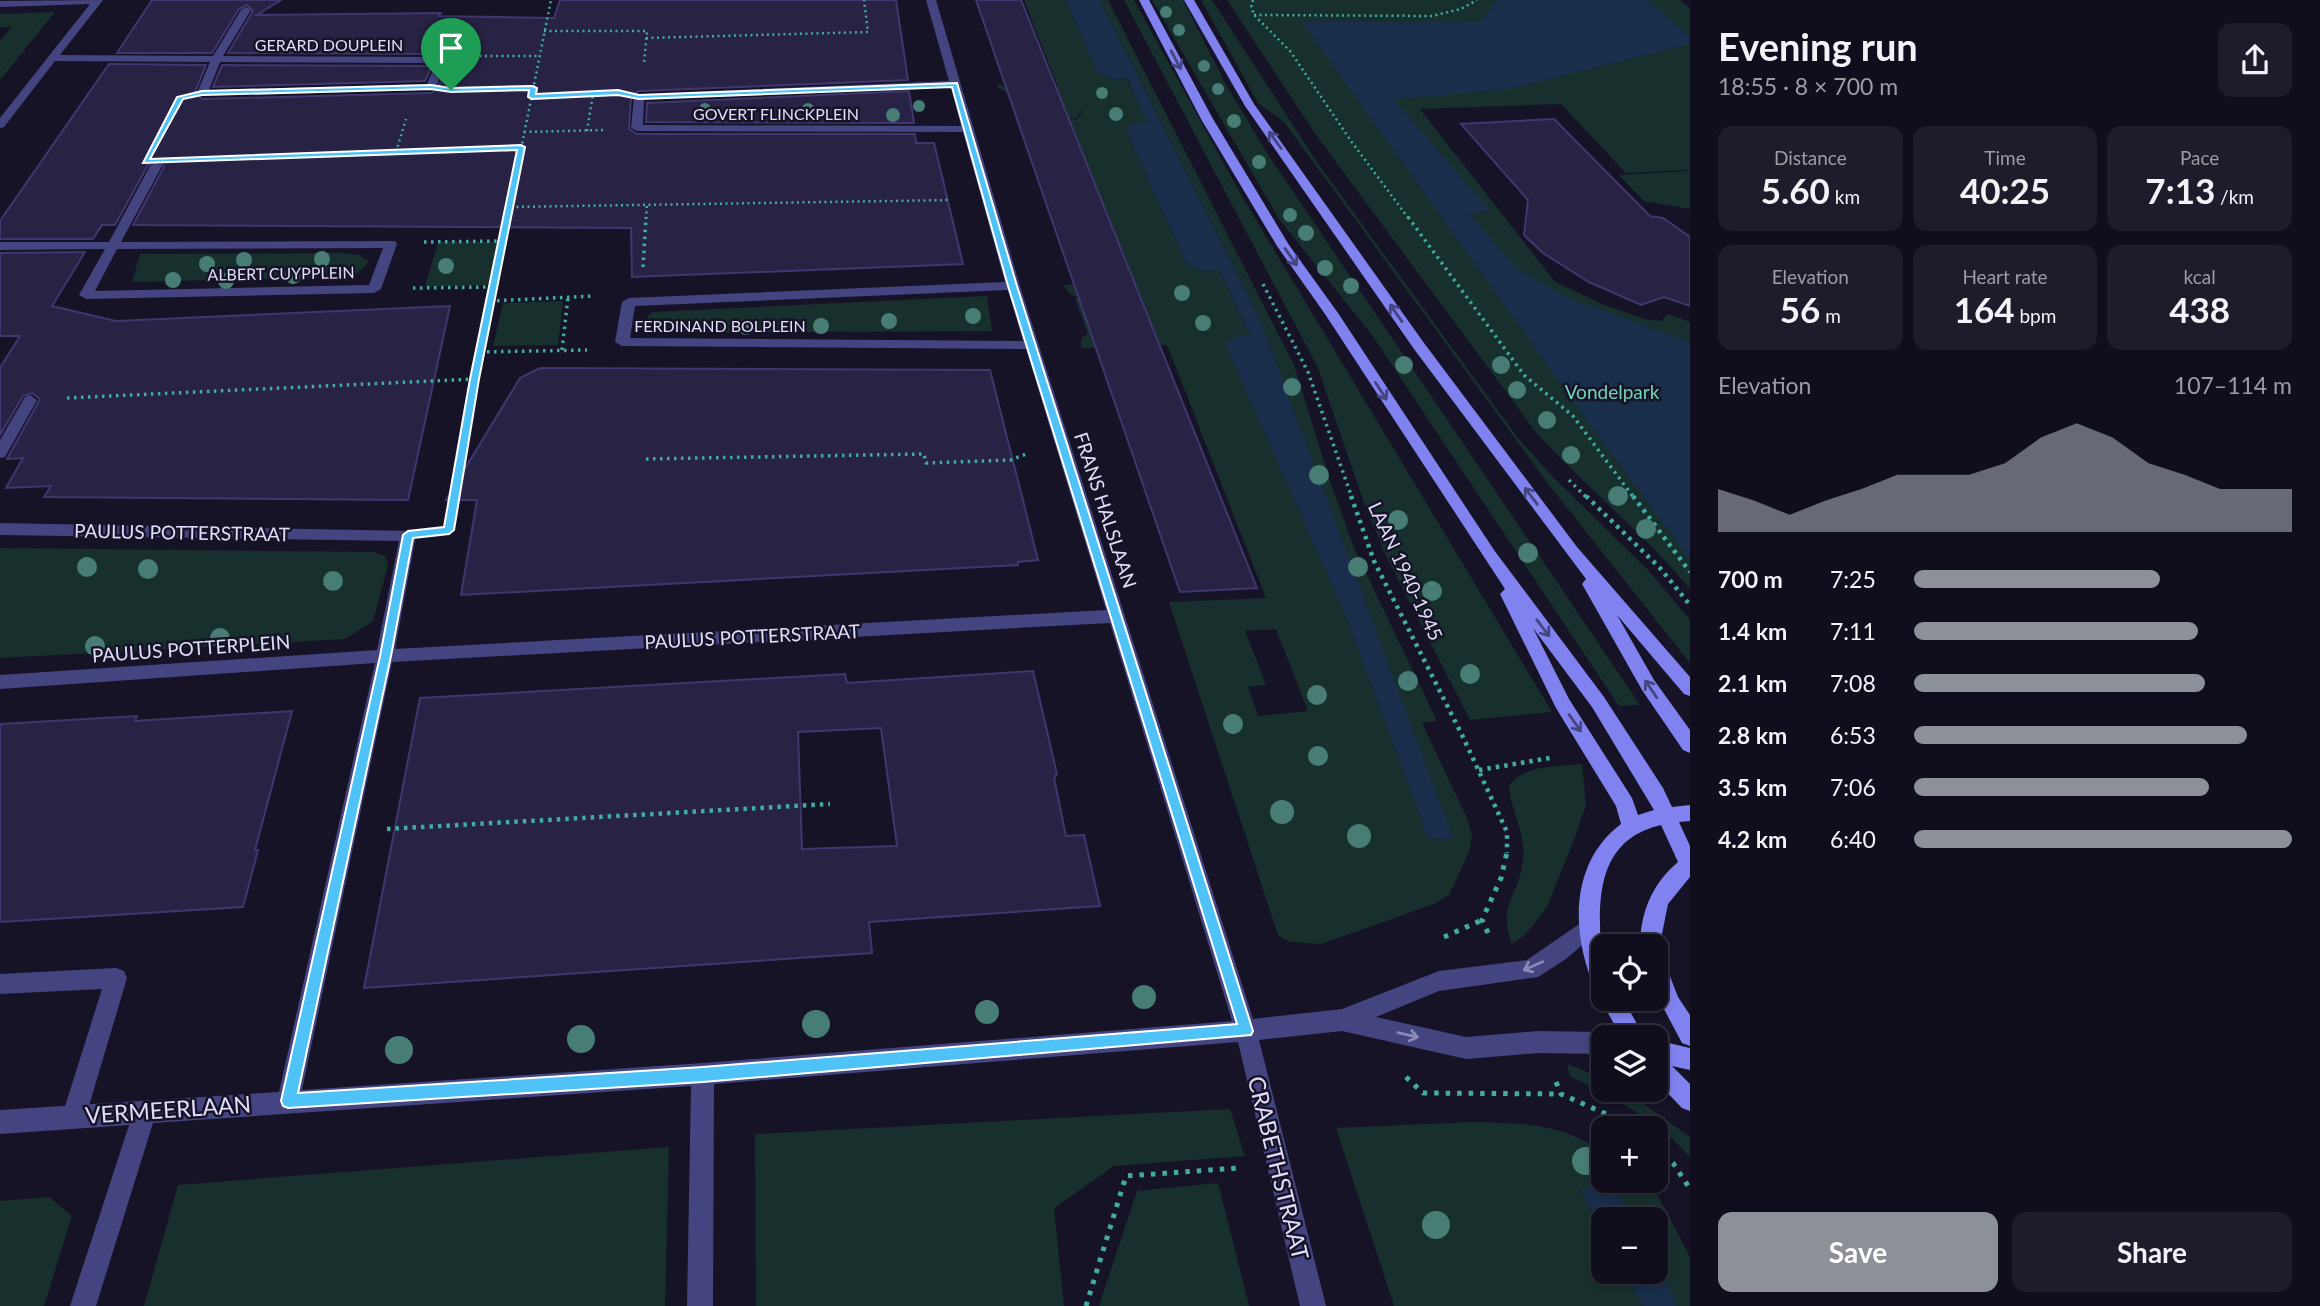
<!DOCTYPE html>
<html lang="en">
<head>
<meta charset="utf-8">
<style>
  :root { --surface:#100e1d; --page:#1e1c2a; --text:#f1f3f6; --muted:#9c9ca4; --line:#302e3b; --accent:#8c9099 }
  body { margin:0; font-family:Lato,sans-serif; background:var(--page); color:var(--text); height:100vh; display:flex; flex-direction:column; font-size:26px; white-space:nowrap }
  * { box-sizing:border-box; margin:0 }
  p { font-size:23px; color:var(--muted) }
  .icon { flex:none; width:38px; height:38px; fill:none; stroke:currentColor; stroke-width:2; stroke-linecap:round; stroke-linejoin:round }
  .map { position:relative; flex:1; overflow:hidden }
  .side { display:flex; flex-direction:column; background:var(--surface); width:630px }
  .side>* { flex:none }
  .fabs { position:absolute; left:1591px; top:934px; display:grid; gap:14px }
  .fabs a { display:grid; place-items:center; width:77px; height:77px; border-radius:14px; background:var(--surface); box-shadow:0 4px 10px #0003,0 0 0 2px var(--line); font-size:35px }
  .pin { position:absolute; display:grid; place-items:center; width:60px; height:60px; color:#fff; margin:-72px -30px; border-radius:50% 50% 50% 0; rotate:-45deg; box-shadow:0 0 7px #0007 }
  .pin .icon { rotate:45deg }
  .round { display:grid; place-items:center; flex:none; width:74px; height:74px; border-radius:14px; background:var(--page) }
  .head { display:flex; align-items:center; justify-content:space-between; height:119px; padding:0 28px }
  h1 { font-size:38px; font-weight:700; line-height:52px }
  .figures { display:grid; grid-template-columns:repeat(3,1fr); gap:10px; height:119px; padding:7px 28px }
  .figures div { display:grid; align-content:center; border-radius:14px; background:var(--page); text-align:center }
  .figures b { font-size:35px; font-weight:700 }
  .figures small { font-size:19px; font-weight:400 }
  .figures p { font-size:19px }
  .chart { height:196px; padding:14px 28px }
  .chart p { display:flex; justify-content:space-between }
  .chart svg { width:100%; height:126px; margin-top:7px; fill:var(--accent); opacity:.7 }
  .primary-button { display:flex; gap:14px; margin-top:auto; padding:14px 28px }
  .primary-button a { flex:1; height:80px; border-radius:14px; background:var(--accent); color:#fff; font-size:28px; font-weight:700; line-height:80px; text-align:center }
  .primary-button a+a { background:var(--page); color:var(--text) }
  ul { padding:0 28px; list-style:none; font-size:23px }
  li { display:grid; grid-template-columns:112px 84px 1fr; align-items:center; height:52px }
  li i { height:18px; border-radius:9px; background:var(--accent) }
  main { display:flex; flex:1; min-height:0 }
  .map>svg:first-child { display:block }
  .green { fill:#17302e; fill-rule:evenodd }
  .water { fill:#182e4b }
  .building { fill:#282245; stroke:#40376e; stroke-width:2; fill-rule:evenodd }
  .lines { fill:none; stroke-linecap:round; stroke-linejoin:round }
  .path-far3 { stroke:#40aca2; stroke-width:2.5; stroke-dasharray:2 3.5; stroke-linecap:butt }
  .path-far2 { stroke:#40aca2; stroke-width:3.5; stroke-dasharray:2.5 4.5; stroke-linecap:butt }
  .path-far1 { stroke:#40aca2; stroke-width:4.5; stroke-dasharray:3.5 5; stroke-linecap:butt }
  .path { stroke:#40aca2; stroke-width:5; stroke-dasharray:4.5 7; stroke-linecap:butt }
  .lane { fill:#444480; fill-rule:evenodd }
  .street { fill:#444480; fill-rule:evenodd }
  .secondary { fill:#8082ef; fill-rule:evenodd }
  .tree { fill:#487d76 }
  .oneway { stroke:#464581 }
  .oneway2 { stroke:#8a89b7 }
  .route { fill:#4fc3f7; stroke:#fff; stroke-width:2; fill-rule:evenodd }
  .labels { text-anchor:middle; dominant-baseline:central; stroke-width:5; stroke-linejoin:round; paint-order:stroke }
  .far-street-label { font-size:16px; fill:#e0ddfb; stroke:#161327 }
  .park-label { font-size:19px; fill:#71d3b7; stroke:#161327 }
  .street-label { font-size:19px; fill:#e0ddfb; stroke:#161327 }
  .near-street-label { font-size:23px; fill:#e0ddfb; stroke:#161327 }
</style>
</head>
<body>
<main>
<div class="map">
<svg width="1690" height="1306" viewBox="0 0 1690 1306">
  <rect width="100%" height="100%" fill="#161327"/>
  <g class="green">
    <path d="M1024,0H1066L1098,74L1112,79L1126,78L1148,124H1132L1126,130L1187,265L1203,271L1219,270L1250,336L1227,346L1346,617L1428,838L1453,840L1259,317L1100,0H1108L1294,365L1330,481L1354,548L1437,721L1422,723L1467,818L1472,835L1469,852L1449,895L1434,904L1321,944L1290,942L1278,935L1169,602L1266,598L1167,345L1081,348V338L1088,334L1075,298H1082L1070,294L1063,285L1135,282L1072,125L1021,126L1019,121L1077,119L1091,100L1076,118L1019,120L1008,93L1070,90L1006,92L997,87L998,84L1008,89L1058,87ZM1276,629L1308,711L1258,716L1248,687L1266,685L1245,631Z"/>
    <path d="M1124,0H1134L1240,193L1552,712L1470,720L1386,556L1365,506L1318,368Z"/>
    <path d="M1152,0H1183L1225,83L1267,153L1640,705L1619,706L1372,335L1279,219Z"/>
    <path d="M1201,0H1212L1319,165L1518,438L1554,478L1649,571L1690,620V663L1549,485L1284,122L1258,103Z"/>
    <path d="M1227,0H1680L1690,8V170L1626,173L1561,104L1420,109L1555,282L1607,306L1648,320L1662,321L1667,314L1690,322V589C1643,532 1584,486 1535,431L1316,135Z"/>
    <path d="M55,12L0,80V41L12,27H0V14Z"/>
    <path d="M1690,171V209L1644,201L1619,175Z"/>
    <path d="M438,242H498L488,285L425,287Z"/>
    <path d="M341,253L359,255L369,262L356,274L346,277L132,282L140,254Z"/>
    <path d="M987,296L992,331L647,333V317L653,312Z"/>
    <path d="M563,301L558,345L493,346L503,303Z"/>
    <path d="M0,548L374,552L385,556L388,565L373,621L345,639L0,658Z"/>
    <path d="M1582,764L1586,805L1574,840L1547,907L1525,935L1512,944C1497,901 1519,899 1523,860C1526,831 1511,813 1509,786C1525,764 1557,767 1582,764Z"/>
    <path d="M1567,1064L1603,1078V1090H1624L1690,1137V1157C1657,1119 1614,1098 1570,1076Z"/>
    <path d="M1230,1109L1245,1156L1114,1166L1054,1208L1064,1306H756L755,1134Z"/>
    <path d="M1472,1122C1524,1124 1557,1122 1603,1151V1181H1643L1658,1196L1690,1257V1306H1678L1656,1263V1220H1632L1613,1184L1581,1191L1603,1231V1272H1625L1643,1306H1394L1336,1128Z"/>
    <path d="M669,1147L665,1306H144L178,1185Z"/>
    <path d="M1218,1183L1249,1306H1099L1137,1191Z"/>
    <path d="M49,1197L72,1216L44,1306H0V1201Z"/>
  </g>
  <g class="water">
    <path d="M1066,0H1100L1259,317L1454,840L1428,838L1346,617L1226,345L1234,337L1250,335L1219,270L1203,271L1187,265L1126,130L1132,124L1147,123L1127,78L1112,79L1098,74Z"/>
    <path d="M1498,0H1648L1690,37V44L1509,89L1393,99L1490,210L1469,214L1519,270L1568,298L1690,342V559L1586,419L1302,22L1480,21Z"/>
    <path d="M1613,1184L1632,1220H1603V1231L1581,1190Z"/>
    <path d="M1656,1263L1678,1306H1643L1625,1272H1656Z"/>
  </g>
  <g class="building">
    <path d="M152,0H281L257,15L441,13L439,16L554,18L560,0H896L908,80L639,91L631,97L629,129L637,134H915L916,143H934L963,264L632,277L631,228L133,225L164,167L157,161L148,165L115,225H102L93,239H0V221L109,64L206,65L195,92L202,99L431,93L438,88L449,61L442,54L228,53L253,11L247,5L239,9L212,53H117Z"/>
    <path d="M976,0H1021L1257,588L1180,592Z"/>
    <path d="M222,65L432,66L425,81L213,87Z"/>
    <path d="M909,91L914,123L646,122L647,103Z"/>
    <path d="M1554,119L1650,216L1663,218L1690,237V306L1664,297L1641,305L1589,282L1543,253L1524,235L1528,200L1461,124Z"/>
    <path d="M85,252L52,306L116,321L450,306L408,500L44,497L51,486L6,488L23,458L7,459L40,399L32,393L23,396L0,435V368L20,336H0V253Z"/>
    <path d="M540,368L990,370L1038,560L1018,562V565L461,595L477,500H446L520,378Z"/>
    <path d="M1033,671L1057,774L1054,778L1066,836L1084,835L1100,906L869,922L872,953L364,988L420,698L845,674L847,683ZM881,728L897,846L802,849L798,732Z"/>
    <path d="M292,711L255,850H258L243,907L0,922V724L137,716L135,721Z"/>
  </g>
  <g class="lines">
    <g class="path-far3">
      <path d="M1253,0L1251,5L1254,15L1290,51L1351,141L1409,219"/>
      <path d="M1254,15L1432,16L1461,9L1477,0"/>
      <path d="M544,31H647L644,63"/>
      <path d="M646,38L868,32L864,0"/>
      <path d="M474,56H539"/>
      <path d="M467,89L533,88"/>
      <path d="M532,97L605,93"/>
      <path d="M587,131L593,94"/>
      <path d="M524,132L604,130"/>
      <path d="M158,138L174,109"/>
      <path d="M396,152L406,119"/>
      <path d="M191,159L521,147"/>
      <path d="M511,207L951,200"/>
      <path d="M507,219L551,0"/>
      <path d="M646,219L647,205"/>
    </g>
    <g class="path-far2">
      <path d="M1408,217L1524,375L1573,416L1634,498"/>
      <path d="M424,242L503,241"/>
      <path d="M643,267L646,217"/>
      <path d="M1263,284L1308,372L1352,498"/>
      <path d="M413,288L492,287"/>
      <path d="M490,301L594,296"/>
      <path d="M562,350L568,297"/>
      <path d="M480,352L587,350"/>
      <path d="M67,398L475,379"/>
      <path d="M646,459L924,454L926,463L1011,460L1026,454"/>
      <path d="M1569,480L1587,498"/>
      <path d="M455,498L507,217"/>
    </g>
    <g class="path-far1">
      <path d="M1351,496L1374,561L1463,737L1507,832V853"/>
      <path d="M1586,496L1660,568L1690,605"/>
      <path d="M1633,496L1690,572"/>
      <path d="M444,531L449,530L455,496"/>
      <path d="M1479,770L1550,758"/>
      <path d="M387,829L830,804"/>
    </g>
    <g class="path">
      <path d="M1488,933L1482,920L1501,878L1507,852"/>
      <path d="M1444,937L1482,920"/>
      <path d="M1406,1077L1423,1093L1561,1094"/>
      <path d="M1556,1082L1561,1094L1613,1117L1631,1129"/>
      <path d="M1656,1147L1673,1163L1690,1189"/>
      <path d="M1086,1306L1126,1176L1238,1168"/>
    </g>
    <path class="lane" d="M116,968L124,971L127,978L86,1116L82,1124L74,1128L66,1124L62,1116L102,989L0,994V974Z"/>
    <g class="street">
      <path d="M103,0L60,55L213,56L241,10L246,7L251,10L223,56L442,57L447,60L436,87L431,90L202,96L197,93L210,62L55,61L4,127L0,128V118L90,4L0,7V1ZM220,62L436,63L427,84L209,90Z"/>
      <path d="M926,0H936L1020,286L1253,1019L1342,1009L1439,971L1527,960L1588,918L1595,920L1598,927L1595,934L1566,959L1538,977L1439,991L1376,1017L1466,1037L1538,1031L1603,1032L1612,1038H1603V1054L1538,1053L1466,1059L1342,1031L1259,1040L1326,1306H1300L1238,1042L714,1084L713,1306H687L691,1086L153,1123L96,1306H70L129,1125L0,1134V1110L279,1092L375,663L0,689V675L377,650L399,541L0,535V523L414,531L416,535L395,649L1106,610L1026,349L622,346L615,342L622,302L629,298L1005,282L963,132L637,131L631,128L634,97L639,94L949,81ZM951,87L961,126L643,125L644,100ZM1008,290L1023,341L630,338L635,306ZM1110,623L1232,1021L703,1063L302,1090L392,662Z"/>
      <path d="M156,163L162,166L121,242L395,241L397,244L381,289L374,293L86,299L79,295L105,249L0,250V242H109L150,166ZM383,248L369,285L95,291L117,249Z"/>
      <path d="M30,395L37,400L5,457L0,458V440L25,397Z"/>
    </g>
    <g class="secondary">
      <path d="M1139,0H1149L1213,119L1289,245L1338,313L1494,550L1604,697L1663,788L1672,807L1690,805V821L1679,822L1690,846V877L1668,904L1658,954L1656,955V947H1640C1640,913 1652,884 1678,862L1661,825C1580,844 1603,932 1603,992L1595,989C1571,934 1569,863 1621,824L1616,806L1556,708L1500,594L1505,589L1325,314L1277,246L1201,119ZM1533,628L1592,707L1654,810L1638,815L1632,798L1569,699Z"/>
      <path d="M1184,0H1194L1254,104L1424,343L1577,547L1690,677V696L1684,694L1617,615L1654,680L1690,730V753L1683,750L1642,690L1582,584L1586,579L1414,349L1245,106Z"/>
      <path d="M1656,958L1664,961L1678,997L1690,1015V1046L1682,1043L1656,994Z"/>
      <path d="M1603,992V999H1623L1645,1038H1622L1600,999Z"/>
      <path d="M1656,1040L1690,1048V1070L1672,1066L1690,1084V1111L1682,1108L1656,1081Z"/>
    </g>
  </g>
  <g class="tree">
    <circle cx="1166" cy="12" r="6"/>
    <circle cx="1179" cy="30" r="6"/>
    <circle cx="1204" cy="66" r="6"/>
    <circle cx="1218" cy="89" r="6"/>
    <circle cx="1102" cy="93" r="6"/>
    <circle cx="919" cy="106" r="6"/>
    <circle cx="705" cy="109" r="6"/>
    <circle cx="808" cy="109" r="6"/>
    <circle cx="1116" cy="114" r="7"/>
    <circle cx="893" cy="115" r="7"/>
    <circle cx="1234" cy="121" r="7"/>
    <circle cx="1259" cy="162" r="7"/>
    <circle cx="1290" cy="215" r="7"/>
    <circle cx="1306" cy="233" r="8"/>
    <circle cx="322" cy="259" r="8"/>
    <circle cx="244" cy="260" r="8"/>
    <circle cx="207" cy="264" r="8"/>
    <circle cx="446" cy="266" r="8"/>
    <circle cx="1325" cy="268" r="8"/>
    <circle cx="293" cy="276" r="8"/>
    <circle cx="173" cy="280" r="8"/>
    <circle cx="226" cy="281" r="8"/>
    <circle cx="1351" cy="286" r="8"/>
    <circle cx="1182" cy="293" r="8"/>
    <circle cx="973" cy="316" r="8"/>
    <circle cx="889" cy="321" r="8"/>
    <circle cx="1203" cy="323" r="8"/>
    <circle cx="821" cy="326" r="8"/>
    <circle cx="746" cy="327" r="8"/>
    <circle cx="1404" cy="365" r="9"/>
    <circle cx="1501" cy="365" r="9"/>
    <circle cx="1292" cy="387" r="9"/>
    <circle cx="1517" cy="390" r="9"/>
    <circle cx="1547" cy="420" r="9"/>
    <circle cx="1571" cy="455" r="9"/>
    <circle cx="1319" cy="475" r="10"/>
    <circle cx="1618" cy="496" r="10"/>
    <circle cx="1398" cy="520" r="10"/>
    <circle cx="1646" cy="529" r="10"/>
    <circle cx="1528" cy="553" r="10"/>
    <circle cx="87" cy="567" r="10"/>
    <circle cx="1358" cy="567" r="10"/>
    <circle cx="148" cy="569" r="10"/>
    <circle cx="333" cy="581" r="10"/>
    <circle cx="1432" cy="591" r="10"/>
    <circle cx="220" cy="638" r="10"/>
    <circle cx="95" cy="646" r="10"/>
    <circle cx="1470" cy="674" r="10"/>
    <circle cx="1408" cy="681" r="10"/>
    <circle cx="1317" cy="695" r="10"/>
    <circle cx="1233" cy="724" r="10"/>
    <circle cx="1318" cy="756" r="10"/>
    <circle cx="1282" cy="812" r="12"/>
    <circle cx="1359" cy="836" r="12"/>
    <circle cx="1144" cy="997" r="12"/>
    <circle cx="987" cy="1012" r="12"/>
    <circle cx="816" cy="1024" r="14"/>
    <circle cx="581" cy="1039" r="14"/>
    <circle cx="399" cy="1050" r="14"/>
    <circle cx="1586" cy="1161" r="14"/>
    <circle cx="1436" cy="1225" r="14"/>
  </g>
  <defs><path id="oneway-shaft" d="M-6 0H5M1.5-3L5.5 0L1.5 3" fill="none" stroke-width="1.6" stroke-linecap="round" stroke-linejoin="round" transform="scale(1.75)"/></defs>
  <g class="oneway">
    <use href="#oneway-shaft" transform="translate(1176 60) rotate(62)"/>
    <use href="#oneway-shaft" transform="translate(1275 140) rotate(-126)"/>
    <use href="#oneway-shaft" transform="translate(1291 257) rotate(55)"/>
    <use href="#oneway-shaft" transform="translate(1396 313) rotate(-125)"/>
    <use href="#oneway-shaft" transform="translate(1381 391) rotate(57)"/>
    <use href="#oneway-shaft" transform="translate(1531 496) rotate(-127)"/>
    <use href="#oneway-shaft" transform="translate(1543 628) rotate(53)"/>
    <use href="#oneway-shaft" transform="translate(1651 689) rotate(-124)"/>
    <use href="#oneway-shaft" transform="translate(1575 723) rotate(55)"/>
  </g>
  <g class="oneway2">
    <use href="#oneway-shaft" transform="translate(1533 966) rotate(156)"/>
    <use href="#oneway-shaft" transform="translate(1408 1035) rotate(13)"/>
  </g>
  <path class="route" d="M957,83L1017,286L1253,1031L1251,1035L703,1082L288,1108L283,1106L281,1101L380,656L403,535L408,531L444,527L470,379L517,150L143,163L177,97L202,91L431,85L451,88L533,86L537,88L536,94L618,90L639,95ZM952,87L1008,286L1237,1024L703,1067L298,1093L391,656L413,538L449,534L454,530L479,379L525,147L521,145L150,159L183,99L202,95L431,89L451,92L529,90L528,97L532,99L618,95L639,99Z"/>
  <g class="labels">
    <g class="far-street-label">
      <text x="329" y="44">GERARD DOUPLEIN</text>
      <text x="776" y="113">GOVERT FLINCKPLEIN</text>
      <text transform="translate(281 273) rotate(-1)">ALBERT CUYPPLEIN</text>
      <text x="720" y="325">FERDINAND BOLPLEIN</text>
    </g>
    <g class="park-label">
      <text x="1612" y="391">Vondelpark</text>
    </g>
    <g class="street-label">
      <text transform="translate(1106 510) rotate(72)">FRANS HALSLAAN</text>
      <text transform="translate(182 532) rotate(1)">PAULUS POTTERSTRAAT</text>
      <text transform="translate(1406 571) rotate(65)">LAAN 1940-1945</text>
      <text transform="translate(752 636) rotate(-3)">PAULUS POTTERSTRAAT</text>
      <text transform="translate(191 648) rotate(-4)">PAULUS POTTERPLEIN</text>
    </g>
    <g class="near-street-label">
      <text transform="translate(168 1109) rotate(-4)">VERMEERLAAN</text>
      <text transform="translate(1279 1168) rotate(76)">CRABETHSTRAAT</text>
    </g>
  </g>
</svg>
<div class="fabs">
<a><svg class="icon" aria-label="locate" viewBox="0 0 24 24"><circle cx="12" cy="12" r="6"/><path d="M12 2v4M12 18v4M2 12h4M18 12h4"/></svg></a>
<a><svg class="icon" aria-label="layers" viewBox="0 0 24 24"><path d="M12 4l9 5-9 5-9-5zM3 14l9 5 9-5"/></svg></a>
<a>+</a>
<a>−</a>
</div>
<div class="pin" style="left:451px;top:90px;background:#1e9e55"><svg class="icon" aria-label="arrive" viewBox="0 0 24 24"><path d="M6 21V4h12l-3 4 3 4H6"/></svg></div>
</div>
<section class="side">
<div class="head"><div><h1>Evening run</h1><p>18:55 · 8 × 700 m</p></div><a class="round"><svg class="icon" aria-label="share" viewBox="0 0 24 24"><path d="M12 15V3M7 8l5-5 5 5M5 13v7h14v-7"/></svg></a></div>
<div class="figures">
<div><p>Distance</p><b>5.60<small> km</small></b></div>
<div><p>Time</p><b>40:25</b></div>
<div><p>Pace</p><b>7:13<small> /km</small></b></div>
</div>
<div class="figures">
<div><p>Elevation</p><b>56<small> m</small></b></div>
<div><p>Heart rate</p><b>164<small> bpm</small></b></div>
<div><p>kcal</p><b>438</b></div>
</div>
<div class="chart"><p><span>Elevation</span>107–114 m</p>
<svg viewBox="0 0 160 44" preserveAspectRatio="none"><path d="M0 44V29L10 33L20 38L30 33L40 29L50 24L60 24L70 24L80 20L90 11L100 6L110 11L120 20L130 24L140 29L150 29L160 29V44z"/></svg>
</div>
<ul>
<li><b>700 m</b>7:25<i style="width:65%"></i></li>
<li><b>1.4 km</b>7:11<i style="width:75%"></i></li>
<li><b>2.1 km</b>7:08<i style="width:77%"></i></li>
<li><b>2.8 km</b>6:53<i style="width:88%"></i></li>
<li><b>3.5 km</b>7:06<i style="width:78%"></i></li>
<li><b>4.2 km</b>6:40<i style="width:100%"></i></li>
</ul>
<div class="primary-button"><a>Save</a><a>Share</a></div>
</section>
</main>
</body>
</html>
